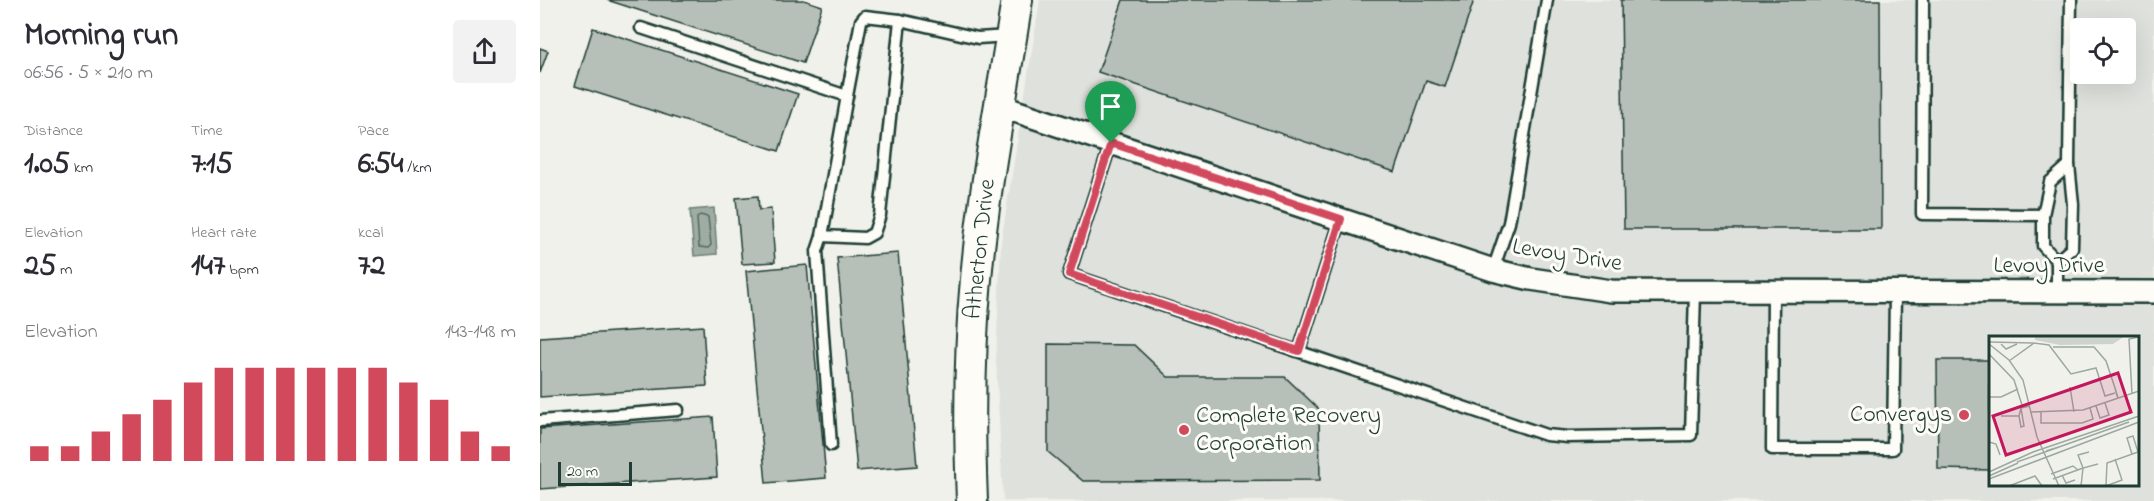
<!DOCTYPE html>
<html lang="en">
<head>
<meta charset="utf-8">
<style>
  :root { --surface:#fff; --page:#f2f2f3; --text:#2b2b33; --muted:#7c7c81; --accent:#d1495b }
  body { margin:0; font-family:"Indie Flower",sans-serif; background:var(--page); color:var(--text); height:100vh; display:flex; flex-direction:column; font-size:22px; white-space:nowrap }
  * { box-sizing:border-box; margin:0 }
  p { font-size:20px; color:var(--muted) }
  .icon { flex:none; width:33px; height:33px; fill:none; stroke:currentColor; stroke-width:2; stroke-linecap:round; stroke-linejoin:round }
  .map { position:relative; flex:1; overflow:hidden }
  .drawer { display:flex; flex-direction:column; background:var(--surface); width:540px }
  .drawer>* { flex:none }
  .fabs { position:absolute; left:1530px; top:18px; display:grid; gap:12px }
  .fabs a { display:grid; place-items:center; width:66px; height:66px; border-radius:6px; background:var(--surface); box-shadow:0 6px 24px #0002; font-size:30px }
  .scale { position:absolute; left:18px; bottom:15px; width:74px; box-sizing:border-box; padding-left:6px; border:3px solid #1f3d34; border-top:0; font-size:16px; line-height:21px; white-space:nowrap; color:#1f3d34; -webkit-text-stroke:4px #fdfcf7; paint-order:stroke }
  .pin { position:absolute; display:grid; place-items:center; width:51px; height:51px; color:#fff; margin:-62px -26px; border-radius:50% 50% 50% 0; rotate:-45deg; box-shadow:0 0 6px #0007 }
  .pin .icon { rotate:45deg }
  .round { display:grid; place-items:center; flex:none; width:63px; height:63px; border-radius:6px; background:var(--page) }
  .headline { display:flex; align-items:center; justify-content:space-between; height:102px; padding:0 24px }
  h1 { font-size:33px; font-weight:700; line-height:45px }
  .metrics { display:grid; grid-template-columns:repeat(3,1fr); gap:9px; height:102px; padding:6px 24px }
  .metrics div { display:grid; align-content:center }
  .metrics b { font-size:30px; font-weight:700 }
  .metrics small { font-size:16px; font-weight:400 }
  .metrics p { font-size:16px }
  .chart { height:168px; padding:12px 24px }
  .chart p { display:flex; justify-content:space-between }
  .chart svg { width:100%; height:108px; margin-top:6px; stroke:var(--accent); stroke-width:6 }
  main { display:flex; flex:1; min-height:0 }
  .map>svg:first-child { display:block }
  .built { fill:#dfe2dc; fill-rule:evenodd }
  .water { fill:#9faca4; stroke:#6c8077; stroke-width:1.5 }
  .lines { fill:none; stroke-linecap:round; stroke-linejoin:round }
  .shore { stroke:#526961; stroke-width:1.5 }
  .building { fill:#b6bfb8; stroke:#1f3d34; stroke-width:1.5 }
  .lane-casing { stroke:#1f3d34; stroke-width:15 }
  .street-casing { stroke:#1f3d34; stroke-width:26 }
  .secondary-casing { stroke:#1f3d34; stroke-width:34 }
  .lane { stroke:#fdfcf7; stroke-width:10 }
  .street { stroke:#fdfcf7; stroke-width:21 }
  .secondary { stroke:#fdfcf7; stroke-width:30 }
  .route-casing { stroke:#fff; stroke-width:12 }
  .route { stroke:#d1495b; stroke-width:8 }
  .poi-dot { fill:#d1495b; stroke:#fdfcf7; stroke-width:2 }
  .labels { text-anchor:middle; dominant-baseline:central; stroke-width:6; stroke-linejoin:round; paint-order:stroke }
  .street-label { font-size:24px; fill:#1f3d34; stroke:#fdfcf7 }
  .poi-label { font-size:24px; fill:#1f3d34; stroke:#fdfcf7; text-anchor:end }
  .inset-road { fill:none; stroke:#9ca9a2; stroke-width:1.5 }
  .view { fill:#c2185b; fill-opacity:0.15; stroke:#c2185b; stroke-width:3 }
  .inset-edge { fill:none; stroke:#1f3d34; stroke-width:3 }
</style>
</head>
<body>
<main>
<section class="drawer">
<div class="headline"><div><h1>Morning run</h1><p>06:56 · 5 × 210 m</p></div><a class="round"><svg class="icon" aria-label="share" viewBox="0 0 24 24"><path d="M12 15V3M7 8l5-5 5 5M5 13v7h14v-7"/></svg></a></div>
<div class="metrics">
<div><p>Distance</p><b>1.05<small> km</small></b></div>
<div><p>Time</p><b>7:15</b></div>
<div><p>Pace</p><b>6:54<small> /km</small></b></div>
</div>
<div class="metrics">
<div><p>Elevation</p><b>25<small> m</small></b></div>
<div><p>Heart rate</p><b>147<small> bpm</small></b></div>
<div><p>kcal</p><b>72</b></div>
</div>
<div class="chart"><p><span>Elevation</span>143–148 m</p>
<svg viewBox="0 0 160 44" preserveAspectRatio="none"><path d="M5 44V38M15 44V38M25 44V32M35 44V25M45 44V19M55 44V12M65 44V6M75 44V6M85 44V6M95 44V6M105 44V6M115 44V6M125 44V12M135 44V19M145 44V32M155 44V38"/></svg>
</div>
</section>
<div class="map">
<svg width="1614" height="501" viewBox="0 0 1614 501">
  <rect width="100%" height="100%" fill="#f0f1eb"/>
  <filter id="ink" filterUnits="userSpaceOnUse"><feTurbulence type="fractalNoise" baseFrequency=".0167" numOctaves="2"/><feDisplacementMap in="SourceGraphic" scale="12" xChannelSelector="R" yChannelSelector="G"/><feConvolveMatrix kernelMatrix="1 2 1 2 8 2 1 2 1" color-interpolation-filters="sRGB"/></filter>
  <g filter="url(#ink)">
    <path class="built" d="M500,0H1614V501H463L456,360L461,242ZM1540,28H1586V74H1540ZM1450,338H1598V484H1450Z"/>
    <path class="water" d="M174,208L177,254L154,256L150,210Z"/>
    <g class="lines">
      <path class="shore" d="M160,215L168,217L171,245L168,248L159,247L157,218Z"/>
    </g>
    <g class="building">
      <path d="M67,0H264L282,6L263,63Z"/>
      <path d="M583,0H934L905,87L886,81L855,172L558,72Z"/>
      <path d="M1081,0H1340L1341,229H1084Z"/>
      <path d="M53,28L258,94L239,151L35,86Z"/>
      <path d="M0,48L8,51L0,73Z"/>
      <path d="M218,196L219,210L231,209L235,262L202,264L196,198Z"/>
      <path d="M358,253L377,466L317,471L297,258Z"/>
      <path d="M267,265L286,478L226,483L206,271Z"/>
      <path d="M163,326L167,386L0,397V337Z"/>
      <path d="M508,344L594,345L628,377H745L779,409L780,480L543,481L508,452Z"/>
      <path d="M1397,360H1450V470L1398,469Z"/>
      <path d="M173,417L177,477L0,489V429Z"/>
    </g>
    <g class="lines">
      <g class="lane-casing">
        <g id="lane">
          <path d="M1383,0L1382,214L1503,215"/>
          <path d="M101,28L307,96L321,21L325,16L360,20"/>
          <path d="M307,96L282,236L325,238L334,233L340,215L360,20L438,38L468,36"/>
          <path d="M571,143L529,274L1006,435L1028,437L1151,435L1155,292"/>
          <path d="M1529,165L1531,0"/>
          <path d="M282,236L277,251L291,445"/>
          <path d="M1517,261L1532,248L1533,204L1529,165L1510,182L1503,215V246L1517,261V292"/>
          <path d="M953,270L969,223L1007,0"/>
          <path d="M1233,292L1232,449H1353L1355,292"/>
          <path d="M759,351L801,219"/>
          <path d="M0,421L138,410"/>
        </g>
      </g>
      <g class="street-casing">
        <path id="street" d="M460,106L953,270L991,279L1071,291L1614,292"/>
      </g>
      <g class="secondary-casing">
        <path id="secondary" d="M432,501C429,426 429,353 436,279C444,185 463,93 477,0"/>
      </g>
      <use href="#lane" class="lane"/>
      <use href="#street" class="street"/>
      <use href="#secondary" class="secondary"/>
    </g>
  </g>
  <g class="lines" filter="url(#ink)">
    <g class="route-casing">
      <path id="route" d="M571,143L801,219L759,351L529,274Z"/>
    </g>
    <use href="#route" class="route"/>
  </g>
  <g class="poi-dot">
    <circle cx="1424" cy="415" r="6"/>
    <circle cx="644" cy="430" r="6"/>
  </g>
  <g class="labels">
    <g class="street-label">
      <text transform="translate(441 249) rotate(-84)">Atherton Drive</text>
      <text transform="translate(1027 256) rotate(9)">Levoy Drive</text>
      <text x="1509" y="266">Levoy Drive</text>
    </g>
    <g class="poi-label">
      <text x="1412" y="415">Convergys</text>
      <text x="656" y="416" text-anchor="start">Complete Recovery<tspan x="656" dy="28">Corporation</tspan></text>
    </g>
  </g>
  <g transform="translate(1449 336)">
    <rect width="150" height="150" fill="#f0f1eb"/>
    <path d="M46,0H136L124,8L71,9L46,4Z" fill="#cdd3cd"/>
    <path class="inset-road" d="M0,6L44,7M0,8L20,24L34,44L48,101L70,150M12,8L17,13L28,8M64,11H105L117,25L126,52M0,18L25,44L33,69M20,25L45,7L60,9L82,38L107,32L116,60L126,57M81,51L85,76M143,58L140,3L150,1M128,60L126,52L129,62M0,61H12L29,53M107,70L111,82L120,79L116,67M42,76L94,74L150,55M52,76V87H93L104,83L101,72M12,80H30L32,72M30,80L32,91L35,90L32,72L41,70M0,106L7,108L11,119M57,115L76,109M28,126L140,86M0,136L44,116L150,80M62,138L84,130L89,134M73,139L77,147L86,144M0,140L29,127M0,143L150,86M64,143L94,132L89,119L100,116M20,150L46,140L53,150M92,150L94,132L109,128M117,150L118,127L149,116L144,100L138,102L143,118M117,150L133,144L126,123"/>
    <path class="view" d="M129,37L142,76L17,119L4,80Z"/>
    <rect width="150" height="150" class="inset-edge"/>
  </g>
</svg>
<div class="fabs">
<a><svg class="icon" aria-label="locate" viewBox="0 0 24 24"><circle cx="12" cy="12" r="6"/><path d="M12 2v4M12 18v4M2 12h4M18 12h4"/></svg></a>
</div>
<div class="scale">20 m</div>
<div class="pin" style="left:571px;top:143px;background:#1e9e55"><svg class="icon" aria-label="arrive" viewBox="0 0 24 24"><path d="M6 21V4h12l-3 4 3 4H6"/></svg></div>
</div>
</main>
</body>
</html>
